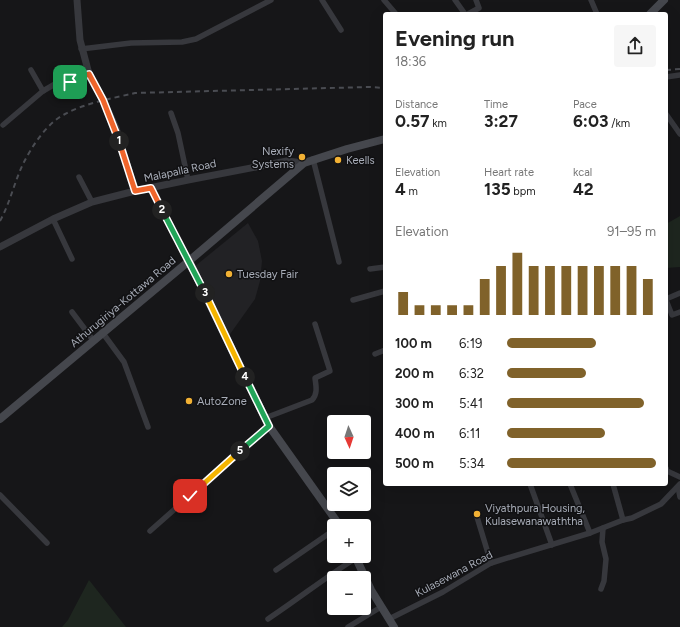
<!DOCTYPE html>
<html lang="en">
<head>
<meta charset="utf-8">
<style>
  :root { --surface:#fff; --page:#f6f6f6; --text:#222; --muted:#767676; --accent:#80622a }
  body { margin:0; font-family:Figtree,sans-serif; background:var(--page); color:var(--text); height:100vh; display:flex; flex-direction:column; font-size:15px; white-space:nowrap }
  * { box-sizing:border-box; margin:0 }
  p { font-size:13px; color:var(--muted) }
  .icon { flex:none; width:22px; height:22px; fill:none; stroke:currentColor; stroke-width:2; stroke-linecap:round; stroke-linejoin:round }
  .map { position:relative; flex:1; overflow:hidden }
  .panel { position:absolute; left:383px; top:12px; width:285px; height:474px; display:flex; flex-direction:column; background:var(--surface); border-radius:4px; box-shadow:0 4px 16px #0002 }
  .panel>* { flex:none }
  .needle { width:26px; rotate:177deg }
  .controls { position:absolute; left:327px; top:415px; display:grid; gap:8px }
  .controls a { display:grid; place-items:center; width:44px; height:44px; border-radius:4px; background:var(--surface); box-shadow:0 4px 16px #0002; font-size:20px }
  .pin { position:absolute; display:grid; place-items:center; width:34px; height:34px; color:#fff; margin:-17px; border-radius:8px; box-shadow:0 2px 6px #0006 }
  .km { position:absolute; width:20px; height:20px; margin:-10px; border-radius:50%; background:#222; color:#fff; font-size:11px; line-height:20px; text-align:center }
  .round { display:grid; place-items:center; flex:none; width:42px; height:42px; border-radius:4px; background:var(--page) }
  .headline { display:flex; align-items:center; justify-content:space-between; height:68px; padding:0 12px }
  h1 { font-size:22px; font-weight:700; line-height:30px }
  .stats { display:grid; grid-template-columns:repeat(3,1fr); gap:6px; height:68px; padding:4px 12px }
  .stats div { display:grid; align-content:center }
  .stats b { font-size:17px; font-weight:700 }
  .stats small { font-size:11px; font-weight:400 }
  .stats p { font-size:11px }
  .chart { height:112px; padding:8px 12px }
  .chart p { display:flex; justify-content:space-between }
  .chart svg { width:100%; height:72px; margin-top:4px; stroke:var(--accent); stroke-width:6 }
  ul { padding:0 12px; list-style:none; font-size:13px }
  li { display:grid; grid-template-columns:64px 48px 1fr; align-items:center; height:30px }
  li i { height:10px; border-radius:5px; background:var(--accent) }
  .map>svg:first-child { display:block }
  .built { fill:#222225 }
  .green { fill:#1e261f }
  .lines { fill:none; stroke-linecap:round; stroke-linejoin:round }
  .minor { stroke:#37383d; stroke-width:5.5 }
  .tertiary { stroke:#37383d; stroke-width:7 }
  .secondary { stroke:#45474d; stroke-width:8 }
  .rail { stroke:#4a4c52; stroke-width:2; stroke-dasharray:5 4; stroke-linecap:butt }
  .split-1-casing { stroke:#fff; stroke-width:8 }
  .split-2-casing { stroke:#fff; stroke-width:8 }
  .split-3-casing { stroke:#fff; stroke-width:8 }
  .split-4-casing { stroke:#fff; stroke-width:8 }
  .split-5-casing { stroke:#fff; stroke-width:8 }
  .split-6-casing { stroke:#fff; stroke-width:8 }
  .split-1 { stroke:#f0652b; stroke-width:5 }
  .split-2 { stroke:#f0652b; stroke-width:5 }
  .split-3 { stroke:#22a559; stroke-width:5 }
  .split-4 { stroke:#f5b400; stroke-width:5 }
  .split-5 { stroke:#22a559; stroke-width:5 }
  .split-6 { stroke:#f5b400; stroke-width:5 }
  .poi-dot { fill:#f2b134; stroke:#111113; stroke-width:1.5 }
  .labels { text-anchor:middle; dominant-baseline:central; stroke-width:3; stroke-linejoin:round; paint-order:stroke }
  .poi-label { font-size:11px; fill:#a8adb8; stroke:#111113; text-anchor:start }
  .street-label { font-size:11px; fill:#a8adb8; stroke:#111113 }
</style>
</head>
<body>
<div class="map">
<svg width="680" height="627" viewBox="0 0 680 627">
  <rect width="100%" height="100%" fill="#161618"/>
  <path class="built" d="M248,223L258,241L262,261L260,281L255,299L228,337L194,267Z"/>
  <g class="green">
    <path d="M680,216V267L666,268V224Z"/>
    <path d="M89,580L126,627H62L68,620Z"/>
  </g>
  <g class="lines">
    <g class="minor">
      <path d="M322,0L341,30"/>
      <path d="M384,0L396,14"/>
      <path d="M455,0L465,14"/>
      <path d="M591,0L597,14"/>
      <path d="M468,14L479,8L476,0"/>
      <path d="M81,49L131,43L182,42L196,39L271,0"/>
      <path d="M31,70L43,91"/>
      <path d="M666,77L680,75"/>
      <path d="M171,113L178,133L188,180"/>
      <path d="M666,114L680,134"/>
      <path d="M3,125L43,91L55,84L70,82L89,74"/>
      <path d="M313,159L339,262"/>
      <path d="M79,177L92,202"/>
      <path d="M151,188L189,261"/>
      <path d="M53,219L72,259"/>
      <path d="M370,269L385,267"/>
      <path d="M666,299L680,293"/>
      <path d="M353,300L385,291"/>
      <path d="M666,300L672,315L680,312"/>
      <path d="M72,312L93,340"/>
      <path d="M102,332L124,362L148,427"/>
      <path d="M375,354L385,350"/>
      <path d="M265,418L312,400C318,394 316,386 315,378L330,371L315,324"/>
      <path d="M666,468L667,471L680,477"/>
      <path d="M530,484L552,545"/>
      <path d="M570,484L590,533"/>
      <path d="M613,484L623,520"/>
      <path d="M678,487L680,497"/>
      <path d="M0,495L47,543"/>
      <path d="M477,517L491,563"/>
      <path d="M150,531L269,426"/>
      <path d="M276,570L334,530"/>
      <path d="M601,589L604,581L606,559L602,542L603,528"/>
      <path d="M268,619C298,599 326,577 356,558"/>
      <path d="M389,619L443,592L491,563L590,533L623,520L632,518L661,504L680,484"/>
      <path d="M348,627L381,607"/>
    </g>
    <g class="tertiary">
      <path d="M77,0L80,40L89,74L103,100L116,128L135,191"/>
      <path d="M0,247L53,219L92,202L135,191L188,180L287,161L304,163"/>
    </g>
    <g class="secondary">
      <path d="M650,14L664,0"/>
      <path d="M189,261L269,426L340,526"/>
      <path d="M0,419L189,261L304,163L347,149L385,139"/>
      <path d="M355,556L371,590L394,627"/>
    </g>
    <g class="rail">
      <path d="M666,70L680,69"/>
      <path d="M0,221C10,203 14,183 23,164C32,146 47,123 65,114C85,103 114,98 135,93L369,87L385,88"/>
    </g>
  </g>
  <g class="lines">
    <g class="split-1-casing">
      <path id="split-1" d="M70,82L89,74L103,100L119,141"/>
    </g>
    <g class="split-2-casing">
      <path id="split-2" d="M119,141L135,191L151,188L162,210"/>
    </g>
    <g class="split-3-casing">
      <path id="split-3" d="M162,210L205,293"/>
    </g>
    <g class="split-4-casing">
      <path id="split-4" d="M205,293L245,377"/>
    </g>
    <g class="split-5-casing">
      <path id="split-5" d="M240,451L269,426L245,377"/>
    </g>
    <g class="split-6-casing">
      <path id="split-6" d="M190,496L240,451"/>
    </g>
    <use href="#split-1" class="split-1"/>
    <use href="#split-2" class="split-2"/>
    <use href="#split-3" class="split-3"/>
    <use href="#split-4" class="split-4"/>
    <use href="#split-5" class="split-5"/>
    <use href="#split-6" class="split-6"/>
  </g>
  <g class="poi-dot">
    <circle cx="302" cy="157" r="4"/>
    <circle cx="338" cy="160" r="4"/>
    <circle cx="229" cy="274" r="4"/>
    <circle cx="189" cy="401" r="4"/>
    <circle cx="477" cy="514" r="4"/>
  </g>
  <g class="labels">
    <g class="poi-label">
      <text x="294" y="151" text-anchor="end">Nexify<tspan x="294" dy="13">Systems</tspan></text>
      <text x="346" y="160">Keells</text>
      <text x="237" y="274">Tuesday Fair</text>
      <text x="197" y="401">AutoZone</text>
      <text x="485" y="508">Viyathpura Housing,<tspan x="485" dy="13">Kulasewanawaththa</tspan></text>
    </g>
    <g class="street-label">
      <text transform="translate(180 171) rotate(-12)">Malapalla Road</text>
      <text transform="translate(123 302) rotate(-40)">Athurugiriya-Kottawa Road</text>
      <text transform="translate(454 574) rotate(-28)">Kulasewana Road</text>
    </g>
  </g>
</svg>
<div class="controls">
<a><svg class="needle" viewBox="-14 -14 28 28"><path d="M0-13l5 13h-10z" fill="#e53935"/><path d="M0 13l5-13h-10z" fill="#767676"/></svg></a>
<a><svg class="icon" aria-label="layers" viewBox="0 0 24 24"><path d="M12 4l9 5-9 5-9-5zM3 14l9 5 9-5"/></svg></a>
<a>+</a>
<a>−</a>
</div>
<div class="pin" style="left:70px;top:82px;background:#1e9e55"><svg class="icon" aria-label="arrive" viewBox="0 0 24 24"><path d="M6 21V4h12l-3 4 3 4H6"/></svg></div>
<div class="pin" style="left:190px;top:496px;background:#d93025"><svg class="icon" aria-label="check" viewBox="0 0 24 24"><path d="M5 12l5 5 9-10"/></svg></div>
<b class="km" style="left:119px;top:141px">1</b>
<b class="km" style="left:162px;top:210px">2</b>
<b class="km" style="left:205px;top:293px">3</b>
<b class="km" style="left:245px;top:377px">4</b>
<b class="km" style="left:240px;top:451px">5</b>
<section class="panel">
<div class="headline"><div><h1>Evening run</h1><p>18:36</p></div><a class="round"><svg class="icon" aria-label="share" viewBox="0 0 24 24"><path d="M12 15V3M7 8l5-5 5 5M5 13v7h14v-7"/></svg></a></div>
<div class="stats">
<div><p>Distance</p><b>0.57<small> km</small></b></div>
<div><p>Time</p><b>3:27</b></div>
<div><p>Pace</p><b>6:03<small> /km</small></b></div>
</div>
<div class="stats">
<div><p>Elevation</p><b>4<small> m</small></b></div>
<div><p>Heart rate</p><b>135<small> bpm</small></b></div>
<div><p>kcal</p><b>42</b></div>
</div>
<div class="chart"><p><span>Elevation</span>91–95 m</p>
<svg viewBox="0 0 160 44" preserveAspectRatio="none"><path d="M5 44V30M15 44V38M25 44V38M35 44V38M45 44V38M55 44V22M65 44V14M75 44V6M85 44V14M95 44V14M105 44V14M115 44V14M125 44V14M135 44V14M145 44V14M155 44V22"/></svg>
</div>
<ul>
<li><b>100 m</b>6:19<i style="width:60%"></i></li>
<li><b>200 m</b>6:32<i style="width:53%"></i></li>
<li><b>300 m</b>5:41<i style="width:92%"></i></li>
<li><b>400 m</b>6:11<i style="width:66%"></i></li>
<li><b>500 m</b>5:34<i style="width:100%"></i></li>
</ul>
</section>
</div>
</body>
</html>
